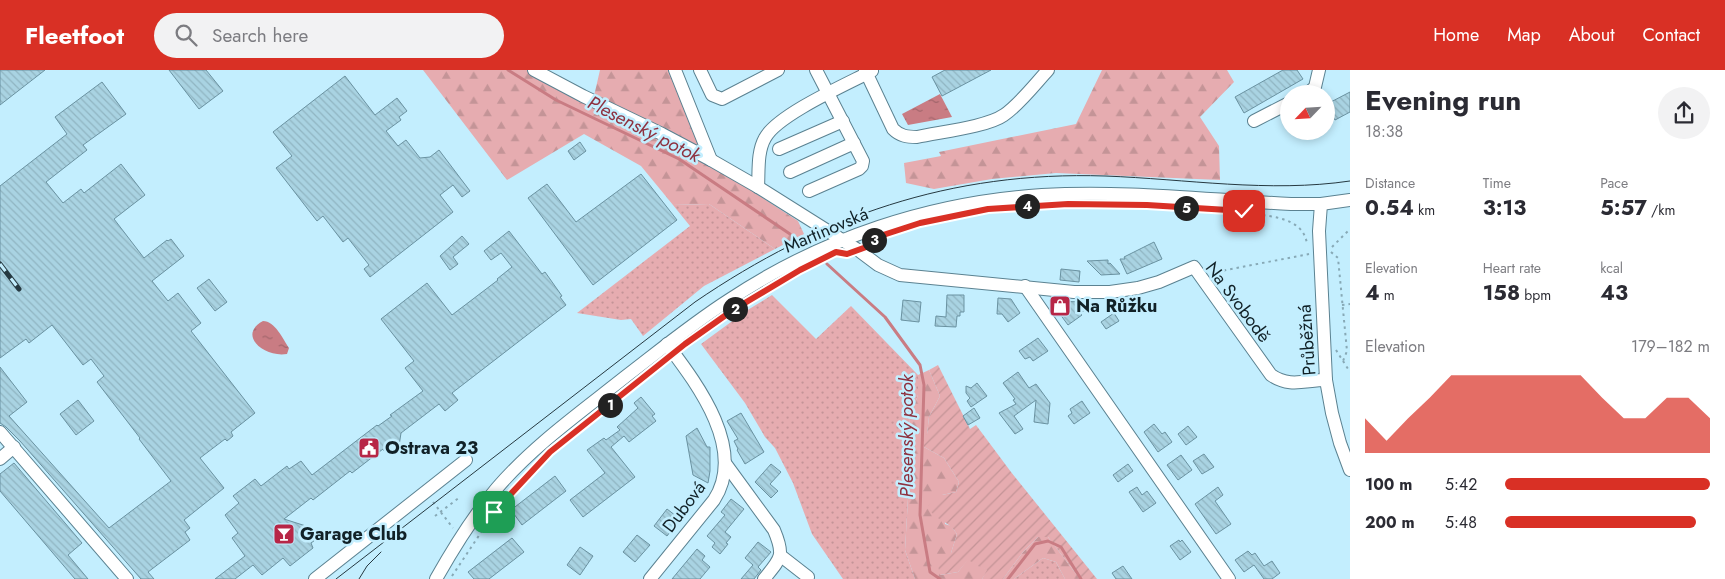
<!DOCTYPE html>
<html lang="en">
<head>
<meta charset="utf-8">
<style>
  :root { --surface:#fff; --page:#f2f2f3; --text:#2b2b33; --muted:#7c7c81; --accent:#d93025 }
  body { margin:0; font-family:Jost,sans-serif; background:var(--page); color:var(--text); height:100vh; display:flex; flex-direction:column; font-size:19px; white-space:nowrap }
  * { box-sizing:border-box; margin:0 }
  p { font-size:16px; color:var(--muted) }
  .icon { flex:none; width:28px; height:28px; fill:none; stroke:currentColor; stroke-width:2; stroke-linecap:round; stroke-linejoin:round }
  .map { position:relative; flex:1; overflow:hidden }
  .details { display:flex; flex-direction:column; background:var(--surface); width:375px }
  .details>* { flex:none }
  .needle { width:32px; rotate:245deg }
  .fabs { position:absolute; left:1280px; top:15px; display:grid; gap:10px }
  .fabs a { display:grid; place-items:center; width:55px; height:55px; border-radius:50%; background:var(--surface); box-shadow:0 2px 8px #0003; font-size:25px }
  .pin { position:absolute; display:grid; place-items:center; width:42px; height:42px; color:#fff; margin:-21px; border-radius:10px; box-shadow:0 2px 8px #0006 }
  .km { position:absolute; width:25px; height:25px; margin:-12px; border-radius:50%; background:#222; color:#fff; font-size:14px; line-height:25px; text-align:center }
  .round { display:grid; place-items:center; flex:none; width:52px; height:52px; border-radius:26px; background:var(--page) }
  .headline { display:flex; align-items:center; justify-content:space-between; height:85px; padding:0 15px }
  h1 { font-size:28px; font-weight:700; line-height:38px }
  .metrics { display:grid; grid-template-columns:repeat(3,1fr); gap:8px; height:85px; padding:5px 15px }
  .metrics div { display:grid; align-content:center }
  .metrics b { font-size:21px; font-weight:700 }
  .metrics small { font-size:14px; font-weight:400 }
  .metrics p { font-size:14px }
  .chart { height:140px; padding:10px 15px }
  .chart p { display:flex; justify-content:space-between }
  .chart svg { width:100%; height:90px; margin-top:5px; fill:var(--accent); opacity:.7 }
  ul { padding:0 15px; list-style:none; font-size:16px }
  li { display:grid; grid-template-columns:80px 60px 1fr; align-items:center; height:38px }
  li i { height:12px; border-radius:6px; background:var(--accent) }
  header { display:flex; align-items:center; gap:30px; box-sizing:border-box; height:70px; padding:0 25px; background:var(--accent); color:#fff }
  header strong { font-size:24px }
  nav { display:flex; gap:28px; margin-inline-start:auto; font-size:18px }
  .search { width:350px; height:45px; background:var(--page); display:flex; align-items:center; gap:12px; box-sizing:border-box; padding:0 18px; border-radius:28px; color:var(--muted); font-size:19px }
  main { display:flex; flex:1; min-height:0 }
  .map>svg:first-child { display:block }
  .grass { fill:url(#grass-dots) }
  .forest { fill:url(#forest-firs) }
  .garden { fill:url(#garden-furrows) }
  .water { fill:url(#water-ripples) }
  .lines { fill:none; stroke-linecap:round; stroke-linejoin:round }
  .stream { stroke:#c97c83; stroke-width:3 }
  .building { fill:url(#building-back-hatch); stroke:#6a92a1 }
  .minor-casing { stroke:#5b8291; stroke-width:14 }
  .path { stroke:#87a9b6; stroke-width:2; stroke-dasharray:2.5 4; stroke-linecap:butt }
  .minor { stroke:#fff; stroke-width:12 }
  .tram { stroke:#263941; stroke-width:1 }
  .rail-casing { stroke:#263941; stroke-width:5 }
  .rail { stroke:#c3eefe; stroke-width:3; stroke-dasharray:9; stroke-linecap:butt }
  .route-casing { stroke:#fff; stroke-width:10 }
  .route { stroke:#d93025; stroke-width:6 }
  .labels { text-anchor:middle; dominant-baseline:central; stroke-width:5; stroke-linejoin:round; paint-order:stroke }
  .street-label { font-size:18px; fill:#112127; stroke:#c3eefe }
  .poi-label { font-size:18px; font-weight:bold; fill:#112127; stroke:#c3eefe; text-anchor:start }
  .water-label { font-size:19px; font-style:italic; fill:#8e313f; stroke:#c3eefe }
</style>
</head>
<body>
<header>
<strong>Fleetfoot</strong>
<div class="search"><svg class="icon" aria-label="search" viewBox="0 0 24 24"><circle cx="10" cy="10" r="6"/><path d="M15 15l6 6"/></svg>Search here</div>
<nav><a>Home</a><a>Map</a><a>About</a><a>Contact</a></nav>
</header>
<main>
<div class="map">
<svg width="1350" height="509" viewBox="0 0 1350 509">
  <defs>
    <pattern id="grass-dots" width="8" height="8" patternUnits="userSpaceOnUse" patternTransform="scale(1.25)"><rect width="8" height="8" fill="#e6acb0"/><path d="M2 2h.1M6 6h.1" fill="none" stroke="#c49497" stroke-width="1.8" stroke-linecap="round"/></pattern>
    <pattern id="forest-firs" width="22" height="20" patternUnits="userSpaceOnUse" patternTransform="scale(1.25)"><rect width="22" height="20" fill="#e6acb0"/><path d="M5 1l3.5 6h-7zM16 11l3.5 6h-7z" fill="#c49497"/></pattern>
    <pattern id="garden-furrows" width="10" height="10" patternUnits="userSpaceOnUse" patternTransform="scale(1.25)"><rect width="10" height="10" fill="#e6acb0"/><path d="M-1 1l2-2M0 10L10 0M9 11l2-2" fill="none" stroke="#c49497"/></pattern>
    <pattern id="water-ripples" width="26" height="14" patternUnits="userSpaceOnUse" patternTransform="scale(1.25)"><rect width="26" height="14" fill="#c97c83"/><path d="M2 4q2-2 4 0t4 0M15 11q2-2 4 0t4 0" fill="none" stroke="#a2656b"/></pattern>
    <pattern id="building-back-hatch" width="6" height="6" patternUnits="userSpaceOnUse" patternTransform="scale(1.25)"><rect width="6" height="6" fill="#a9d3e2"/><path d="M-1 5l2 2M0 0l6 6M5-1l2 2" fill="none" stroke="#90b5c2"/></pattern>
  </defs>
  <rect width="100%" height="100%" fill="#c3eefe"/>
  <g class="grass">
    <path d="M709,134L775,179L704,216L643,266L631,249L621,250L577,243L690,156L673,135Z"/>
    <path d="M772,225L816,269L851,236L918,305V325L910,347L908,374L909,411L905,480L915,509H843L812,464L793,413L775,378L765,367L745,333L701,274L746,241Z"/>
    <path d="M1043,488L1056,492L1065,509H1014Z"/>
  </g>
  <g class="forest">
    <path d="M423,0H546L594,26L600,0H675L706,91L798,151L804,164L775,179L709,134L673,135L641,96L584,64L507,110Z"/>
    <path d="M1102,0H1227L1234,12L1200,47L1219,76L1220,110L1056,103L992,109L934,119L906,113L904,93L941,86L939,82L1076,54Z"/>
    <path d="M929,300L940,326L929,347L927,365L924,377L944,388L959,412L956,422L942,425L945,454L951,456L957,464L951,483L940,505L958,502L968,489L988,500L982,509H915L905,480L909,411L908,374L910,347L918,325V305Z"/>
    <path d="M1038,467H1048L1080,509H1065L1056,492L1043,488L1014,509H1003L1023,482Z"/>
  </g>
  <path class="garden" d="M938,295L970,359L976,355L1011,402L1097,509H1080L1048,467H1038L1023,482L1003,509H982L987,500L968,490L958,502L940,505L937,491L951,483L957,464C955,462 954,459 951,457C943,449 933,449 928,436L942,425L956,422L959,412L944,388L924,377V367L927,364L929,347L940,326L929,300Z"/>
  <g class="water">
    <path d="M940,24L952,47L908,55L902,44Z"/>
    <path d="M263,251C275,251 283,269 289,278L287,284C264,288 237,265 263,251Z"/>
  </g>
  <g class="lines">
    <g class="stream">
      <path d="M508,0L556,30L679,89L790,164"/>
      <path d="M827,194L885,247L920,295L924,315L920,445L930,502L940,509"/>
      <path d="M1008,509L1035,474L1048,471L1061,477L1081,509"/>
    </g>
  </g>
  <g class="building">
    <path d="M0,0H45L0,35Z"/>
    <path d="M169,0H206L223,21L199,39Z"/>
    <path d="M945,0H991L942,26L932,7Z"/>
    <path d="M1283,0H1297L1303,9L1244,43L1235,27Z"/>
    <path d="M345,6L375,45L397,28L407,41L399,47L401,50L386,61L398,76L406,70L420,88L430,87L439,80L470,121L462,127L453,115L440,125L453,142L370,207L364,199L369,195L348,168L343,172L323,146L317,151L276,98L292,86L273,62Z"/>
    <path d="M102,12L126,44L83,75L87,80L46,112L63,133L81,119L84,123L121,94L145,125L114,149L144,188L167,170L168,171L171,169L184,186L152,211L168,231L178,223L201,253L191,261L255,343L231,362L233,366L227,371L225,369L200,388L224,418L184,450L190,458L185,462L190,470L148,502L154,509H141L20,371L6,357L0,353V297L27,332L9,346L109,458L171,411L139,369L140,368L97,312L104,306L91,289L83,295L52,255L29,273L26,269L0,288V116L67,64L55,47Z"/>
    <path d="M1350,22V42L1335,50L1327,34Z"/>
    <path d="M580,72L586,81L574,90L568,81Z"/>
    <path d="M641,104L677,150L593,215L528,128L547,114L576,152Z"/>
    <path d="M509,161L542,204L545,202L562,226L560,227L566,235L452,323L458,330L445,341L439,334L401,363L399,376L392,375L384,381L383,379L352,403L350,401L313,430L311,428L284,449L309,457L318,468L311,473L313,478L290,496L283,488L262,505L253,495L235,509H215L245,486L232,468L238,463L225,445L239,433L233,426L255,409L261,416L287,396L289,399L301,391L312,405L377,355L378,356L392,346L390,345L423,321L405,298L414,291L381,249L427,213L452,245L498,210L497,209L512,197L501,183L491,190L484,181Z"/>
    <path d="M462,166L469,174L453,187L458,194L450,200L440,186Z"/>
    <path d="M1154,172L1162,189L1127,204L1120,189H1125L1124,187Z"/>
    <path d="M1108,190V194L1110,193L1120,204L1101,205L1087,191Z"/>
    <path d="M1061,199L1080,201L1079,212L1060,210Z"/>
    <path d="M209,209L227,232L215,241L197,218Z"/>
    <path d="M947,225H964V242H960V246H957L956,257L935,256L936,246L946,247Z"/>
    <path d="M998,228L1011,229L1020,243L1008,252L1002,244H997Z"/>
    <path d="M903,230L921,232L919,252L901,250Z"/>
    <path d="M1057,231L1080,232L1085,240L1080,243L1082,245L1068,255L1054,236Z"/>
    <path d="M1114,243L1119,251L1106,259L1101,252Z"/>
    <path d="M1038,268L1048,281L1033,291L1030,287L1025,289L1019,281Z"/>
    <path d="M1018,302L1029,318L1036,314L1050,333L1048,354L1034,352L1036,330L1014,346L1023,359L1015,364L999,343L1016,334L1013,330L1015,329L1003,313Z"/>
    <path d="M977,313L987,326L971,337L967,331L970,328L966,323V316L971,318Z"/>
    <path d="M641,327L655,344L652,346L656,351L629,372L624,366L611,377L635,407L583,447L570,430L605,403L587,380L604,368L606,370L620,360L617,357L638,338L634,333Z"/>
    <path d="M78,330L94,351L76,365L60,344Z"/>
    <path d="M1082,331L1090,343L1074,354L1068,346L1072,343L1070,339Z"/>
    <path d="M974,338L980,348L968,355L963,346Z"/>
    <path d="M741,343L764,382L745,394L737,380L738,379L734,371L738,369L727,351Z"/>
    <path d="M1154,354L1162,364L1165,362L1172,372L1158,382L1144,362Z"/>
    <path d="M1188,356L1197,367L1186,375L1178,364Z"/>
    <path d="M697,358L707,377H710V401L708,413L693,405L686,366Z"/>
    <path d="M1204,384L1214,397L1202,404L1193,391Z"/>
    <path d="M1181,385L1192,400L1178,410L1167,395Z"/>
    <path d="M14,393L82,473L68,485L88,509H75L0,421V404Z"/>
    <path d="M771,394L781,402L770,414L778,421L771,428L755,412Z"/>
    <path d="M1128,394L1133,401L1118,412L1113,405Z"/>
    <path d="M555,406L566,421L522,455L511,440Z"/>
    <path d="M1137,417L1142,425L1147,421L1156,433L1143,442L1129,422Z"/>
    <path d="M1218,417L1223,425L1215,431L1231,454L1216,464L1195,434Z"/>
    <path d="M731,429L744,439L725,462L731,467L726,473L728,474L720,484L712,477L715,473L707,466L725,445L721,442Z"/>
    <path d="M667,439L680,449L667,466L654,456Z"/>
    <path d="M637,465L650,475L635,492L623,482Z"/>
    <path d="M512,468L524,482L489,509H474L468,502Z"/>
    <path d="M1179,470L1180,472L1182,470L1191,482L1180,490L1170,476Z"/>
    <path d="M758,472L771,482L758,497L761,500L754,509H741L753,495L745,488Z"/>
    <path d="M580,477L593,486L580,505L567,495Z"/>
    <path d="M697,479L705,486L702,490L710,497L700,509H672Z"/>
    <path d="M1248,481L1252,485L1255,483L1264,496L1272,491L1280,503L1272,509H1264L1254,495L1244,502L1235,490Z"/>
    <path d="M1123,496L1132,509H1116L1112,503Z"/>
  </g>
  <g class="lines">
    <g class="minor-casing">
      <g id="minor">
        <path d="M534,0L583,26L662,64L711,90L758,117L858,180L878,195L900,205L1074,222H1110L1138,218L1159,212L1194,197L1271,305C1290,318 1305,310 1326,310"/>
        <path d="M675,0L711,90"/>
        <path d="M700,0L712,25L722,29L778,0"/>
        <path d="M865,0L893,59C900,66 907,67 917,67C939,62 987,57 1004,45C1019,35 1036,13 1048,0"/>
        <path d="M1307,24L1315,17L1319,0"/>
        <path d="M1254,51L1289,33"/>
        <path d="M779,79L843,51"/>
        <path d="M790,102L854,73"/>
        <path d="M758,117C759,101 757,82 765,68C777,45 847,14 872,1"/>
        <path d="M809,121L859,99L862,96L863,91L816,0"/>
        <path d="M1321,134L1319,161L1326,310L1332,343L1340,373L1350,400"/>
        <path d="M1025,216L1229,509"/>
        <path d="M0,362L127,509"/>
        <path d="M0,389L14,377"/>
        <path d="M725,393L774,460C785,486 781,488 764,509"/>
        <path d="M781,486L808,507"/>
        <path d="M315,509L466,390"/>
        <path d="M436,509C454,477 473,446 497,418C534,375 581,342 625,307C659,281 693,253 729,230C822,168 931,132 1042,125C1125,120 1208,130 1291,134H1321L1350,130"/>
        <path d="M650,509L714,430C747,379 697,314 667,274"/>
      </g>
    </g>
    <g class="path">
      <path d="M1263,145C1282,148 1304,152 1307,174"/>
      <path d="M1332,177L1350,159"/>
      <path d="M1331,182L1338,188L1347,281L1343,291"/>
      <path d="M1211,203L1309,184"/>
      <path d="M1342,235L1350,234"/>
      <path d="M1336,280L1350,302"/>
      <path d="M564,372L593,348"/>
      <path d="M433,432L453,458"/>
      <path d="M435,446L460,427"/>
      <path d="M452,506L494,443L548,384"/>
    </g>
    <use href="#minor" class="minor"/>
    <g class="tram">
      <path d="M336,509L695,232C821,146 951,101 1105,106C1186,109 1269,123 1350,111"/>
      <path d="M359,509L367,496L381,482"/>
    </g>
    <g class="rail-casing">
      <path id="rail" d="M0,194L19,219"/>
    </g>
    <use href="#rail" class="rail"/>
  </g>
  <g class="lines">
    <g class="route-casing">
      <path id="route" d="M494,442L550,382L685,274L733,240L800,200L836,182L847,184L869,176L880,166L920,153L988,139L1068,134L1147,135L1244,141"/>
    </g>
    <use href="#route" class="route"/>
  </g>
  <defs>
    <g id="shop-square" transform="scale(1.125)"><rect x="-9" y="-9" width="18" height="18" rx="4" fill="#b72646" stroke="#c3eefe"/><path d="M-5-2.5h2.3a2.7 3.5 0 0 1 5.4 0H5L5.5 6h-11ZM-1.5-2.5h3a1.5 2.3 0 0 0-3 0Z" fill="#fff"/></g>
    <g id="civic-square" transform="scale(1.125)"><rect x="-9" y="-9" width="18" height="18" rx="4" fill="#b72646" stroke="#c3eefe"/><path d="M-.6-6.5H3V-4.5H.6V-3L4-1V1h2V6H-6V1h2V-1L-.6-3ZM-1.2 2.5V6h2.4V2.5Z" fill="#fff"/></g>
    <g id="bar-square" transform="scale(1.125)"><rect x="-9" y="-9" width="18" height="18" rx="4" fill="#b72646" stroke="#c3eefe"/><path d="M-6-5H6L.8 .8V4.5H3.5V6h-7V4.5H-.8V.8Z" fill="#fff"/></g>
  </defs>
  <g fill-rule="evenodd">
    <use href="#shop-square" x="1060" y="236"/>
    <use href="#civic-square" x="369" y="378"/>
    <use href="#bar-square" x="284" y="464"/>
  </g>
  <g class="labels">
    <g class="street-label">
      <text transform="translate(826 160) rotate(-23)">Martinovská</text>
      <text transform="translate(1238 232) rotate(53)">Na Svobodě</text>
      <text transform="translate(1307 270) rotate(-94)">Průběžná</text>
      <text transform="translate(684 437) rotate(-53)">Dubová</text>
    </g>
    <g class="poi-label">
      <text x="1076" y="236">Na Růžku</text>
      <text x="385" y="378">Ostrava 23</text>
      <text x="300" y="464">Garage Club</text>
    </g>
    <g class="water-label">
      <text transform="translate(644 59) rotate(27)">Plesenský potok</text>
      <text transform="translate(906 366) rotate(-90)">Plesenský potok</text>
    </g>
  </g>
</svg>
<div class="fabs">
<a><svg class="needle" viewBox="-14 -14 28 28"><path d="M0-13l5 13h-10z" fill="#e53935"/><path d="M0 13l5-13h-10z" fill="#7c7c81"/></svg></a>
</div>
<div class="pin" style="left:494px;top:442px;background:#1e9e55"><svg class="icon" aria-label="arrive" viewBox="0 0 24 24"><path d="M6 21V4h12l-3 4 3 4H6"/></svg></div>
<div class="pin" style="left:1244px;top:141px;background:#d93025"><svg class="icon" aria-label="check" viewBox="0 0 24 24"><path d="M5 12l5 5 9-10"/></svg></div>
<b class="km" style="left:610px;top:335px">1</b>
<b class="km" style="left:735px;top:239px">2</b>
<b class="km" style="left:874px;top:170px">3</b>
<b class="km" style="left:1027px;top:136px">4</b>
<b class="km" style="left:1186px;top:138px">5</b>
</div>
<section class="details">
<div class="headline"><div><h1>Evening run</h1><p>18:38</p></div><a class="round"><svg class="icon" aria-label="share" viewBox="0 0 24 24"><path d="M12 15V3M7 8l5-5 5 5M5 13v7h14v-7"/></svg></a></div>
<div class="metrics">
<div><p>Distance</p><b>0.54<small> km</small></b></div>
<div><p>Time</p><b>3:13</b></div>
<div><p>Pace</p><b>5:57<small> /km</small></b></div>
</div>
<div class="metrics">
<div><p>Elevation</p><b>4<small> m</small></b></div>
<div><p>Heart rate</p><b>158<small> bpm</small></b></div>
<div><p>kcal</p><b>43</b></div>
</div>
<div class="chart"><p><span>Elevation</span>179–182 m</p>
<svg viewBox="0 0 160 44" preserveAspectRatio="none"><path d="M0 44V27L10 38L20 27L30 17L40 6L50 6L60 6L70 6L80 6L90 6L100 6L110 17L120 27L130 27L140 17L150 17L160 27V44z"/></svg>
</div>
<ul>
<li><b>100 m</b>5:42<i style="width:100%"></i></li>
<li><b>200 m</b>5:48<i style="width:93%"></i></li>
</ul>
</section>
</main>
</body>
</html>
